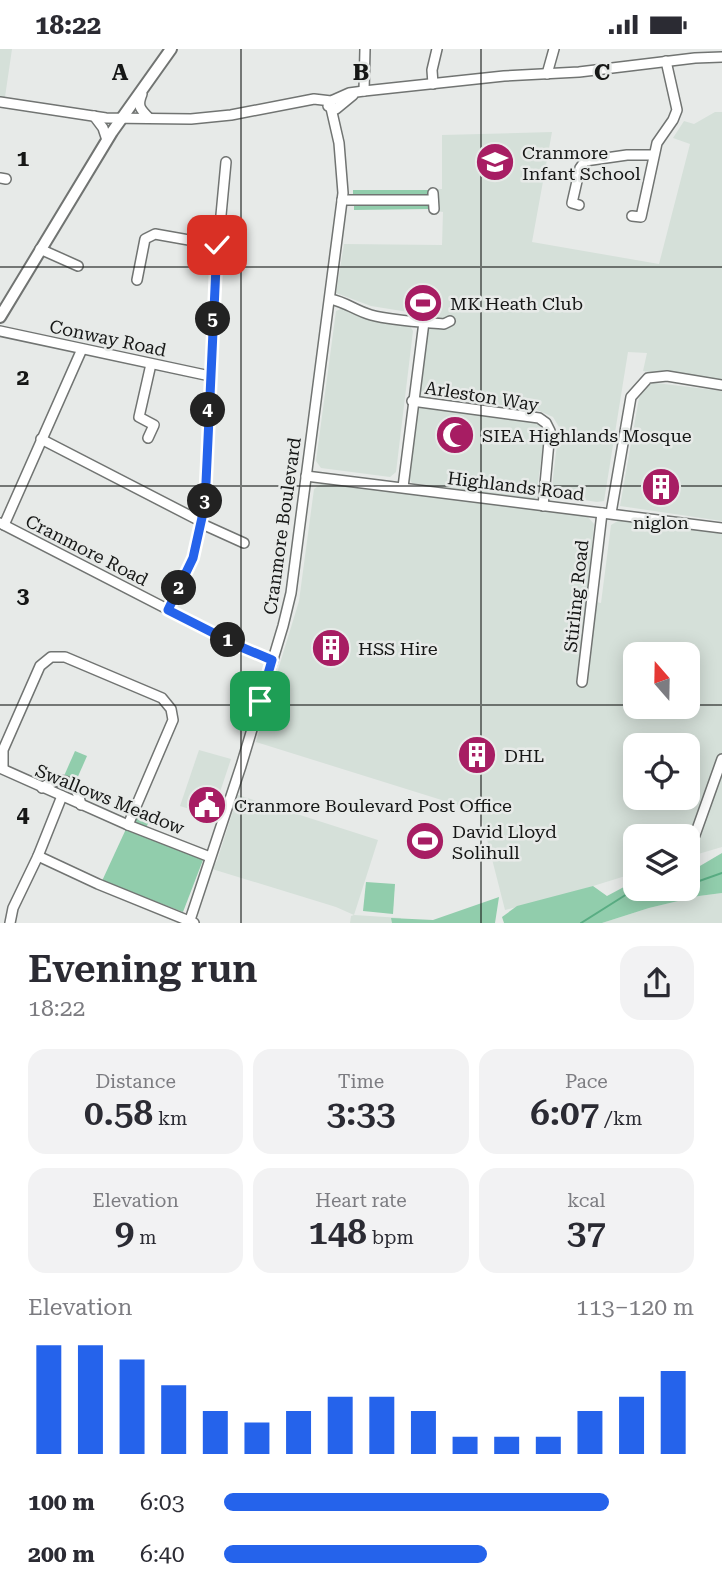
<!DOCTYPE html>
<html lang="en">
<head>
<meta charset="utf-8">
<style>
  :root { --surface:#fff; --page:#f2f2f3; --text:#2b2b33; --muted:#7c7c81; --accent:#2563eb }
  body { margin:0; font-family:"Roboto Serif",serif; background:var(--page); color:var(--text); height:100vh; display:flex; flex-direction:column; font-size:26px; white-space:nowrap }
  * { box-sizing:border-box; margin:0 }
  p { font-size:23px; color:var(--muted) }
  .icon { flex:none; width:38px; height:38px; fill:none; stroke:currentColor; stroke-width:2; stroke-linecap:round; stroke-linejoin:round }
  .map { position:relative; height:874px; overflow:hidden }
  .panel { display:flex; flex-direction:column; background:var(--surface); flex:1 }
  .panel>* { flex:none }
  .needle { width:46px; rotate:340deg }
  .buttons { position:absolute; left:623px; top:593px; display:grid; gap:14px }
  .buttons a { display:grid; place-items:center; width:77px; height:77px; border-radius:14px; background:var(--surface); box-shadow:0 4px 18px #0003; font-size:35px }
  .pin { position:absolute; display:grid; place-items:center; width:60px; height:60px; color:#fff; margin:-30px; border-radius:14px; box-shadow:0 4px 10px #0006 }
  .km { position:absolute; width:35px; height:35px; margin:-18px; border-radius:50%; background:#222; color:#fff; font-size:19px; line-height:35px; text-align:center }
  .round { display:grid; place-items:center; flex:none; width:74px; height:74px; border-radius:21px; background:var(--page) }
  .overview { display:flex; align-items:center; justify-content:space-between; height:119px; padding:0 28px }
  h1 { font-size:38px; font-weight:600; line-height:52px }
  .metrics { display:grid; grid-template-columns:repeat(3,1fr); gap:10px; height:119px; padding:7px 28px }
  .metrics div { display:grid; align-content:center; border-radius:18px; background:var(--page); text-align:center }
  .metrics b { font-size:35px; font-weight:600 }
  .metrics small { font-size:19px; font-weight:400 }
  .metrics p { font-size:19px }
  .chart { height:196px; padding:14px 28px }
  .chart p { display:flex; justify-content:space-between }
  .chart svg { width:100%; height:126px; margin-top:7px; stroke:var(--accent); stroke-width:6 }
  ul { padding:0 28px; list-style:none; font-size:23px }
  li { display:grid; grid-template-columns:112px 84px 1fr; align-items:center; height:52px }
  li i { height:18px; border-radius:9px; background:var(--accent) }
  .status { display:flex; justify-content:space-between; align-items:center; height:49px; padding:0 35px; background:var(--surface); direction:ltr }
  .status svg { height:19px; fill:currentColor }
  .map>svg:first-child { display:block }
  .built { fill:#d5e0d9; fill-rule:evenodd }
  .green { fill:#91cdac }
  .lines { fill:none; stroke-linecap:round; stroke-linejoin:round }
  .stream { stroke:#59ad83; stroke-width:2 }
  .minor-casing { stroke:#717472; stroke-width:12 }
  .major-casing { stroke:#717472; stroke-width:14 }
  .minor { stroke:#fff; stroke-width:9 }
  .major { stroke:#fff; stroke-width:10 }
  .route-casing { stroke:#fff; stroke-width:14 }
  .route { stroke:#2563eb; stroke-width:9 }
  .grid { fill:none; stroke:#161716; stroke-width:2; stroke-opacity:0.55 }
  .labels { text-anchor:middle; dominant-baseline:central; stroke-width:5; stroke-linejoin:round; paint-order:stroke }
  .poi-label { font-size:18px; fill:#161716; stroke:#e7eae8; text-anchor:start }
  .street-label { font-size:18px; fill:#161716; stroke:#e7eae8 }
  .grid-label { font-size:23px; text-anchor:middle; font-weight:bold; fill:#161716; stroke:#e7eae8; stroke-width:5; stroke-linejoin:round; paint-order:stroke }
</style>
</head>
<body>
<div class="status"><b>18:22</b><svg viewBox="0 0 49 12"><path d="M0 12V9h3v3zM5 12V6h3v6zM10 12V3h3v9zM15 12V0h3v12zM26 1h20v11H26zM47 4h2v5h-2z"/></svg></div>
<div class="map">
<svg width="722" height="874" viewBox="0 0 722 874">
  <rect width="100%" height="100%" fill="#e7eae8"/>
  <g class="built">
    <path d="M0,0H12L5,48L0,47Z"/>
    <path d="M715,63H722V333L643,322L647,304L628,303L604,452L597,453L551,446L559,378L553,368L535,360L418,346L426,275H433V267L371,257L336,244L344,195L442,196L443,163L437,162V140H442V86L552,83L532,193L659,215L690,95L673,89L684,72L694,75Z"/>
    <path d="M343,259L370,271L410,277L413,282L396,423L390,428L321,419L316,412L336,262Z"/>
    <path d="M648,333L722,342V472L620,457L639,349Z"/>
    <path d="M419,357L534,372L540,376L544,391L536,448L534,450L412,434L408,428L416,364Z"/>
    <path d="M324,433L587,467L594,475L587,551L601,554L611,476L621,470L722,483V798L688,808V788H635V824L561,847L505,861L480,763L256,693L299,552L314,440ZM635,606H688V658H635ZM635,696H688V749H635Z"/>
    <path d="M199,701L231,710L212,767L180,757Z"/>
    <path d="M238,746L378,791L354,866L401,869L399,874H350L351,867L354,866L336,858L212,820L217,812Z"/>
    <path d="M722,844V874H602L649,859L699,847Z"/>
  </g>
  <g class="green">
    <path d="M353,141H430L428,147L353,148Z"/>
    <path d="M354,154H431L429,160L354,161Z"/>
    <path d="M75,702L87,707L76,732L64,727Z"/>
    <path d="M142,759L151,765L146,780L135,773Z"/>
    <path d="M126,780L203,811L183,863L102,832Z"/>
    <path d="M722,804V844L699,847L649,859L602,874H504L502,868L517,857L593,837L607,847L635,832V840H688V824Z"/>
    <path d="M366,833L395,835L393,865L363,862Z"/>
    <path d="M499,848L495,874H392L391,869L433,871Z"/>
  </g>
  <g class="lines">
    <g class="stream">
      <path d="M688,836L722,824"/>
      <path d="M672,840H677"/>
      <path d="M581,874L635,840"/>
    </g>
    <g class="minor-casing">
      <g id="minor">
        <path d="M547,25L554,0"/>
        <path d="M433,35L432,21L437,0"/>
        <path d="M364,42L365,0"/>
        <path d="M142,45C137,57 140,60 149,69"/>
        <path d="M0,53L106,69L191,70L231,66L314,50L331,52L349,44L364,42L504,27L579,23L695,9L722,8"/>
        <path d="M328,57L336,60L353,46"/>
        <path d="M94,67L103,79L107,91"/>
        <path d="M0,129L6,130"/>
        <path d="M433,144L434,160"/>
        <path d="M342,151H433"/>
        <path d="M579,156L572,154L580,119L585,112L627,106H653"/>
        <path d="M632,167L641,168L657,94L673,71L677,61L666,12"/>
        <path d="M40,200L78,217"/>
        <path d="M137,231L145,190L155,185L217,196"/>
        <path d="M330,250C346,253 356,262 371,266C394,272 420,273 444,275L450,272"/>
        <path d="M0,282L210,327"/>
        <path d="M412,352L539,369L546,374L550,382L543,457"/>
        <path d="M148,389L154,376L139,368L151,315"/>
        <path d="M41,390L202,473"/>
        <path d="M306,427L722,479"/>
        <path d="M403,438L424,273"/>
        <path d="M611,464L631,348L648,329L667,327L722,336"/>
        <path d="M0,474L241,598L272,611"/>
        <path d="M202,475L244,494"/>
        <path d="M4,476L82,300"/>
        <path d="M168,561L193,509L205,455L216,219L226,113"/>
        <path d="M582,633L602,464"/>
        <path d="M0,719L128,776L210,808"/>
        <path d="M3,719V701L40,617L51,608H65L162,649L171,660L173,671L128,776"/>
        <path d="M42,739C63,725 76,731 81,756"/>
        <path d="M688,799L695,786L722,710"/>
        <path d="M38,807L98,835L194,874"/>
        <path d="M10,874L13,859L38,807L62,747"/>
        <path d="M189,874L241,717L283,577L291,544L343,144L339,94L331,59"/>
      </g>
    </g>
    <g class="major-casing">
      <path id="major" d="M0,268L112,83L171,0"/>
    </g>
    <use href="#minor" class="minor"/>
    <use href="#major" class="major"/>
  </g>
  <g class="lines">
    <g class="route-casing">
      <path id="route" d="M217,196L205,455L193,509L168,561L241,598L272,611L260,652"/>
    </g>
    <use href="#route" class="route"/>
  </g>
  <path class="grid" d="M241,0V874M481,0V874M0,218H722M0,437H722M0,656H635M688,656H722"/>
  <defs>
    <g id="school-disc" transform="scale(2.0125)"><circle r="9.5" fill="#a71d63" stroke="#e7eae8"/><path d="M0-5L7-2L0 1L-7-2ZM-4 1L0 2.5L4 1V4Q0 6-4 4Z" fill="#fff"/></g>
    <g id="stadium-disc" transform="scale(2.0125)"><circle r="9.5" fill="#a71d63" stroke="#e7eae8"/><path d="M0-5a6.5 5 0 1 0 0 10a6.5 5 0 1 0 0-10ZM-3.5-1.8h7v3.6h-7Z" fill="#fff"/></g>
    <g id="mosque-disc" transform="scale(2.0125)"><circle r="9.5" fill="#a71d63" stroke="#e7eae8"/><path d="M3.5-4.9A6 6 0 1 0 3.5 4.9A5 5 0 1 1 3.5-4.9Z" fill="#fff"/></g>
    <g id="building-disc" transform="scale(2.0125)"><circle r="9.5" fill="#a71d63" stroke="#e7eae8"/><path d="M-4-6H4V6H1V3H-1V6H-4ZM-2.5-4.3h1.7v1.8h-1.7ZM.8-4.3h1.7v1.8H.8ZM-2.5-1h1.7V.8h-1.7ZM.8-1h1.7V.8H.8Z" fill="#fff"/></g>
    <g id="civic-disc" transform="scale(2.0125)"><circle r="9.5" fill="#a71d63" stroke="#e7eae8"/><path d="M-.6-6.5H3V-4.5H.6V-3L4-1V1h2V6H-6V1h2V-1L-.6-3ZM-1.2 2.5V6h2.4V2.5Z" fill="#fff"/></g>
  </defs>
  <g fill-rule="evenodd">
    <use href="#school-disc" x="495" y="113"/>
    <use href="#stadium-disc" x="423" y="254"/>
    <use href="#mosque-disc" x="455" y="386"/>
    <use href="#building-disc" x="661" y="438"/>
    <use href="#building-disc" x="331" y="599"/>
    <use href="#building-disc" x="477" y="706"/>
    <use href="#civic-disc" x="207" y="756"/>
    <use href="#stadium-disc" x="425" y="792"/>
  </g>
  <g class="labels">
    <g class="poi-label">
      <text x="522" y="103">Cranmore<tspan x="522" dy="21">Infant School</tspan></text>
      <text x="450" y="254">MK Heath Club</text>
      <text x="482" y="386">SIEA Highlands Mosque</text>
      <text x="661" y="473" text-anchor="middle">niglon</text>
      <text x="358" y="599">HSS Hire</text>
      <text x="504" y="706">DHL</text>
      <text x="234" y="756">Cranmore Boulevard Post Office</text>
      <text x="452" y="782">David Lloyd<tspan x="452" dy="21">Solihull</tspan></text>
    </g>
    <g class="street-label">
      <text transform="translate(108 289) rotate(12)">Conway Road</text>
      <text transform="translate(482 347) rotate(9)">Arleston Way</text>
      <text transform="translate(516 437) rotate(7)">Highlands Road</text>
      <text transform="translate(282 477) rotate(-82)">Cranmore Boulevard</text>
      <text transform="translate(87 501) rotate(27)">Cranmore Road</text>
      <text transform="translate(576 547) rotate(-84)">Stirling Road</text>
      <text transform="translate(110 750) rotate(22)">Swallows Meadow</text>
    </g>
  </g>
  <g class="grid-label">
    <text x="120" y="31">A</text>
    <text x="361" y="31">B</text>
    <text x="602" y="31">C</text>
    <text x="23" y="117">1</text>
    <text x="23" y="336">2</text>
    <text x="23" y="554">3</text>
    <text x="23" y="773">4</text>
  </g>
</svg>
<div class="buttons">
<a><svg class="needle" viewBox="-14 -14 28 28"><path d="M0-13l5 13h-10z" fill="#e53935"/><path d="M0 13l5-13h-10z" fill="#7c7c81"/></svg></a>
<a><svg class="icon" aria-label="locate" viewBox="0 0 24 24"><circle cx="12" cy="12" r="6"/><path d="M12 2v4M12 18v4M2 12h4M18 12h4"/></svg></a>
<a><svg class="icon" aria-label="layers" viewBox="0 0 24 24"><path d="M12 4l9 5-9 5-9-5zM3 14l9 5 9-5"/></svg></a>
</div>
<div class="pin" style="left:260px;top:652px;background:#1e9e55"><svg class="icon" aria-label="arrive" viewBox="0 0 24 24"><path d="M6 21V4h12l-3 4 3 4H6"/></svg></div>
<div class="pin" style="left:217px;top:196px;background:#d93025"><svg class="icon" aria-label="check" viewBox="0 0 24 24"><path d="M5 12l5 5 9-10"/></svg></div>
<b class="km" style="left:228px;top:591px">1</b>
<b class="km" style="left:179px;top:539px">2</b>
<b class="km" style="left:205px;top:452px">3</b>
<b class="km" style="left:208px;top:361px">4</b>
<b class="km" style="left:213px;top:270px">5</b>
</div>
<section class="panel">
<div class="overview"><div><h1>Evening run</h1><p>18:22</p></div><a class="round"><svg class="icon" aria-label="share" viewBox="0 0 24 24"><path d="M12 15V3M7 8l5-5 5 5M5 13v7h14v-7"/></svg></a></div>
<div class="metrics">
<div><p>Distance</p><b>0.58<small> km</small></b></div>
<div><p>Time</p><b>3:33</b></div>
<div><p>Pace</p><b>6:07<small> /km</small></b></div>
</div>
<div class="metrics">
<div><p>Elevation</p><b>9<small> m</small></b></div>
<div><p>Heart rate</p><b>148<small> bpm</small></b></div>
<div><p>kcal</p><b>37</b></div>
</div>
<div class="chart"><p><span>Elevation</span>113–120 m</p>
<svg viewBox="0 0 160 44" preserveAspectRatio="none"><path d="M5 44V6M15 44V6M25 44V11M35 44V20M45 44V29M55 44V33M65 44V29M75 44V24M85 44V24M95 44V29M105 44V38M115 44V38M125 44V38M135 44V29M145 44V24M155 44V15"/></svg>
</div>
<ul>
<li><b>100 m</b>6:03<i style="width:82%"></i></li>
<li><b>200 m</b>6:40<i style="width:56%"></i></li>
</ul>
</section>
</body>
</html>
